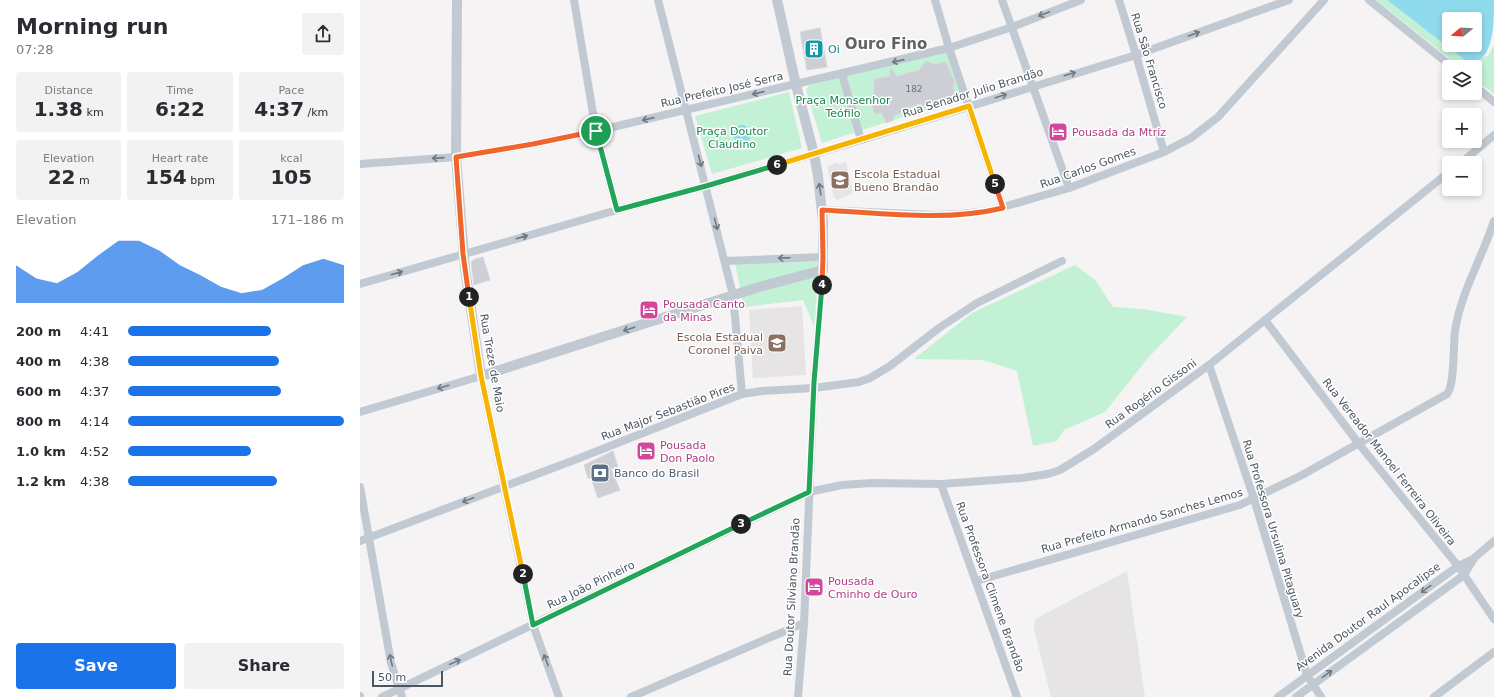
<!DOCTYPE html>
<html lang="en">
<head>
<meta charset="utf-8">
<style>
  :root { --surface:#fff; --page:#f2f2f3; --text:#2b2b33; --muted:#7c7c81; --accent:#1a73e8 }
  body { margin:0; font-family:"DejaVu Sans",sans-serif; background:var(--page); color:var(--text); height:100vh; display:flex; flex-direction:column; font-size:15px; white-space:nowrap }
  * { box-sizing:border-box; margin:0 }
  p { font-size:13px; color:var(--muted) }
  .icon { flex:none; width:22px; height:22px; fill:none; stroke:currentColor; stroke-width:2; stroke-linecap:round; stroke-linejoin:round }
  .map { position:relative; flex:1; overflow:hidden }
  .panel { display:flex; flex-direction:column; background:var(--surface); width:360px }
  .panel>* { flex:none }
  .needle { width:26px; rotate:252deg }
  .fabs { position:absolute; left:1082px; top:12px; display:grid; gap:8px }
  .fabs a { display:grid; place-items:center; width:40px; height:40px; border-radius:4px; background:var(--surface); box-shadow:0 2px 6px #0003; font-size:20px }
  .scale { position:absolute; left:12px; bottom:10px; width:71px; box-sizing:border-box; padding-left:4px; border:2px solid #4a5661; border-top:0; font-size:11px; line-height:14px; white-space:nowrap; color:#4a5661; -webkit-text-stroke:3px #fff; paint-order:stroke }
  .pin { position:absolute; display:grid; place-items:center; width:34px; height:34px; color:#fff; margin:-17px; border:2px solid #fff; border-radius:50%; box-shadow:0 1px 4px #0007 }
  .km { position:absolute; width:20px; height:20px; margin:-10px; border-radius:50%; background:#222; color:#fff; font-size:11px; line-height:20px; text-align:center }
  .round { display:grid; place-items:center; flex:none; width:42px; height:42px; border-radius:4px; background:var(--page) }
  .summary { display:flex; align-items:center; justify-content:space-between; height:68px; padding:0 16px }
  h1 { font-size:22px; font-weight:600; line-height:30px }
  .figures { display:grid; grid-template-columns:repeat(3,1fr); gap:6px; height:68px; padding:4px 16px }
  .figures div { display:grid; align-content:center; border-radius:4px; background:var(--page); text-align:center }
  .figures b { font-size:20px; font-weight:600 }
  .figures small { font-size:11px; font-weight:400 }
  .figures p { font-size:11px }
  .chart { height:112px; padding:8px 16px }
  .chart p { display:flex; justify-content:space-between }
  .chart svg { width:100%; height:72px; margin-top:4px; fill:var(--accent); opacity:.7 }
  .primary-button { display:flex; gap:8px; margin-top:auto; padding:8px 16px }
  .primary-button a { flex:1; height:46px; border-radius:4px; background:var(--accent); color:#fff; font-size:16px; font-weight:600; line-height:46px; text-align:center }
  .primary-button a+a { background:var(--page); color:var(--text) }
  ul { padding:0 16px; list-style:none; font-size:13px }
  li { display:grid; grid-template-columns:64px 48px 1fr; align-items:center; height:30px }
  li i { height:10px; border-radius:5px; background:var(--accent) }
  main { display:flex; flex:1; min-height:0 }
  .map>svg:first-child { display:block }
  .education { fill:#e6e4e5 }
  .green { fill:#c3f1d5 }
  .water { fill:#90daee; fill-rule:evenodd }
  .building { fill:#cdcfd5; stroke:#d7d9de }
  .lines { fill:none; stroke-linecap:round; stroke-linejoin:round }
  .minor { stroke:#c1cad2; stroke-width:8 }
  .tertiary { stroke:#c1cad2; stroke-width:10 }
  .oneway { stroke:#6e7983 }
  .split-1-casing { stroke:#fff; stroke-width:8 }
  .split-2-casing { stroke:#fff; stroke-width:8 }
  .split-3-casing { stroke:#fff; stroke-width:8 }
  .split-4-casing { stroke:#fff; stroke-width:8 }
  .split-5-casing { stroke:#fff; stroke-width:8 }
  .split-6-casing { stroke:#fff; stroke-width:8 }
  .split-7-casing { stroke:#fff; stroke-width:8 }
  .split-1 { stroke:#f0652b; stroke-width:5 }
  .split-2 { stroke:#f5b400; stroke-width:5 }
  .split-3 { stroke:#22a559; stroke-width:5 }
  .split-4 { stroke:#22a559; stroke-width:5 }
  .split-5 { stroke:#f0652b; stroke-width:5 }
  .split-6 { stroke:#f5b400; stroke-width:5 }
  .split-7 { stroke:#22a559; stroke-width:5 }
  .labels { text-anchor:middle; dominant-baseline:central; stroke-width:3; stroke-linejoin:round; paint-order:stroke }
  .number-label { font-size:9px; fill:#6b747e }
  .culture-label { font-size:11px; fill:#0d838f; stroke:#fff; text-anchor:start }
  .street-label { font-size:11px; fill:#4a5661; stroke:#fff }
  .park-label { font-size:11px; fill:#17864f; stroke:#fff }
  .hotel-label { font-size:11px; fill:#b23c85; stroke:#fff; text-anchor:start }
  .education-label { font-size:11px; fill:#785e54; stroke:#fff; text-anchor:start }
  .service-label { font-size:11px; fill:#4e5e75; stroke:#fff; text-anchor:start }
  .district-label { font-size:15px; font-weight:bold; fill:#5f6368; stroke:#fff }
</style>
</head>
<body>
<main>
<section class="panel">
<div class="summary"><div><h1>Morning run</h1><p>07:28</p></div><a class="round"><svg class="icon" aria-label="share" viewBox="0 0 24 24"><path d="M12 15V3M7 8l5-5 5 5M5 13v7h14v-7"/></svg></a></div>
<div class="figures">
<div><p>Distance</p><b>1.38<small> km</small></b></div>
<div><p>Time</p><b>6:22</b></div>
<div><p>Pace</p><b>4:37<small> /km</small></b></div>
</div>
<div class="figures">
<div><p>Elevation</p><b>22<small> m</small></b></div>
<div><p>Heart rate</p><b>154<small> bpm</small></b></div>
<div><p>kcal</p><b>105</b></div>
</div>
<div class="chart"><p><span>Elevation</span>171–186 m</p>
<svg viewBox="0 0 160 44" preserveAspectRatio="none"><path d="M0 44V21L10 29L20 32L30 25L40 15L50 6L60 6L70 12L80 21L90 27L100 34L110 38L120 36L130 29L140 21L150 17L160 21V44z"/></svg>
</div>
<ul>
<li><b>200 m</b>4:41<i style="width:66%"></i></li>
<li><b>400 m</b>4:38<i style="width:70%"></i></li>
<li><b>600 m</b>4:37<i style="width:71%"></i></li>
<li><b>800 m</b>4:14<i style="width:100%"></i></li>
<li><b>1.0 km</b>4:52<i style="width:57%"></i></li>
<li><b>1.2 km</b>4:38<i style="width:69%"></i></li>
</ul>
<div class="primary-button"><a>Save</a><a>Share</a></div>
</section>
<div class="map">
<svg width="1134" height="697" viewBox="0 0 1134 697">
  <rect width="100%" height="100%" fill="#f5f3f3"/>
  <g class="education">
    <path d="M477,162L478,164L486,162L493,193L477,200L476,198H474L467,166L472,165V164Z"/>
    <path d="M442,306L446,375L393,378L389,310Z"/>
    <path d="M767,571L785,697H691L674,629L675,619Z"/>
  </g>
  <g class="green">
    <path d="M1016,0H1027L1106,61L1128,56L1134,45V94L1115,79V67H1100Z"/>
    <path d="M587,51L602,98L462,143L446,90L449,85Z"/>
    <path d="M429,92L442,148L352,174L335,116Z"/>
    <path d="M459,262L454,326L443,300L384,307L375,263Z"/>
    <path d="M715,265L735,280L753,307L783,309L827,317L788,358L745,412L704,430L697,441L673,446L657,371L623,360L554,359L612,313Z"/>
  </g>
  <g class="water">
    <path d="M1027,0H1134C1134,23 1134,68 1106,61ZM1089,19H1115V45H1089Z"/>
    <circle cx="382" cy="134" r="9"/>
  </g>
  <g class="building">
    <path d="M460,28L467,67L447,70L440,32Z"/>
    <path d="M566,61L574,64L586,62L595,82L593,85L595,95L584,99V104L573,108L571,104L562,106L561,103L544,109V111L533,116L534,120L526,123L522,113L515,114L510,101L514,92V79L530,76V68L537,76L559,70Z"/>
    <path d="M123,257L130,280L114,285L111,262L115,259Z"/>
    <path d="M253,451L258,467L251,469L260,490L238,498L231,478H228L224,465Z"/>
  </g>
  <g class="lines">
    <g class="minor">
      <path d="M214,0L236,131L257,210"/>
      <path d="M298,0L373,295L382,394"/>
      <path d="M575,0L589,48L643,208"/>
      <path d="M642,0L709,188"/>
      <path d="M759,0L776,55L804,152"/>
      <path d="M1009,0L1092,67"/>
      <path d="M482,74L501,140"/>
      <path d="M1115,86L1134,102"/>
      <path d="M1101,163L1134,135"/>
      <path d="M0,164L96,157L173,144L236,131L589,48L652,27L721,0"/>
      <path d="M462,210L575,215L600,214L629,211L709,188L804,152L831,138L858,117L964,0"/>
      <path d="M365,261L463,257"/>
      <path d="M0,284L257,210L346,186L501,140L776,55L929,0"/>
      <path d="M905,320L999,444L1098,566L1134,619"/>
      <path d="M849,365L894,499L947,675L961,697"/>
      <path d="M0,412L121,376L173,625L199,697"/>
      <path d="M581,484L657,697"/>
      <path d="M0,487L31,663L42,697"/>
      <path d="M0,541L217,459L382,394L402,391L454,388L499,382L510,378L530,366L579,328L617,303L702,261"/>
      <path d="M616,581L880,505L942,475L1087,394C1095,385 1093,345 1095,331C1101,292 1122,258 1134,221"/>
      <path d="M0,696V697"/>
      <path d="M22,697L449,492L482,485L512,483L581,484L662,478L688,474L700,470L734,449L849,365L1089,172"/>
      <path d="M271,697L444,623"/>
      <path d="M438,697L444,623L454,382L463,270"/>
      <path d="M918,697L1098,566L1113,559L1134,541"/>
      <path d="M936,697L1104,575L1113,560"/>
      <path d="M1074,697L1134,652"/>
    </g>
    <path class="tertiary" d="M97,0L96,157L105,269L121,376L399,287L463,270V222L458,176L454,154L436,85L417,0"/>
  </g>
  <defs><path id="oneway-shaft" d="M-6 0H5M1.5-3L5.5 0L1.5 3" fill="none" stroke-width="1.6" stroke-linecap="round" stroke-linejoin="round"/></defs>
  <g class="oneway">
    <use href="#oneway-shaft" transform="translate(684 14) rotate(159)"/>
    <use href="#oneway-shaft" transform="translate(834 34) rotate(-20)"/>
    <use href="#oneway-shaft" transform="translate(538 61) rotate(167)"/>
    <use href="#oneway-shaft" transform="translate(710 74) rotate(-17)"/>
    <use href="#oneway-shaft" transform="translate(398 93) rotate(167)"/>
    <use href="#oneway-shaft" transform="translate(641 96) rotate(-18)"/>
    <use href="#oneway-shaft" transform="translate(288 119) rotate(167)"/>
    <use href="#oneway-shaft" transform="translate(78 158) rotate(176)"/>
    <use href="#oneway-shaft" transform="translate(340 161) rotate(75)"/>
    <use href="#oneway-shaft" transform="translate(460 189) rotate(-98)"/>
    <use href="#oneway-shaft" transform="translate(356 224) rotate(76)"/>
    <use href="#oneway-shaft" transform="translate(162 237) rotate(-16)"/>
    <use href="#oneway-shaft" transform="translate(424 258) rotate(178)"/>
    <use href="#oneway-shaft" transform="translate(37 273) rotate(-16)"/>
    <use href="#oneway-shaft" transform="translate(269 329) rotate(162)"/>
    <use href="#oneway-shaft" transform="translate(83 387) rotate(163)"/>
    <use href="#oneway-shaft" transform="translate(108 500) rotate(159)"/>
    <use href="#oneway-shaft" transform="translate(1066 589) rotate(144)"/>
    <use href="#oneway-shaft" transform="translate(31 660) rotate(-102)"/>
    <use href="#oneway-shaft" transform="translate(186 660) rotate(-110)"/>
    <use href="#oneway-shaft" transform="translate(95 662) rotate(-25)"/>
    <use href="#oneway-shaft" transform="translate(967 674) rotate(-36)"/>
  </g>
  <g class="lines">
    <g class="split-1-casing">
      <path id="split-1" d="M109,297L103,254L96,157L173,144L236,131"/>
    </g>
    <g class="split-2-casing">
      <path id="split-2" d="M109,297L121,376L163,574"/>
    </g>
    <g class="split-3-casing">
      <path id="split-3" d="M163,574L173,625L381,524"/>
    </g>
    <g class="split-4-casing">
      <path id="split-4" d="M381,524L449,492L454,382L462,285"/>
    </g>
    <g class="split-5-casing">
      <path id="split-5" d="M462,285L463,257L462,210C522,213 585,222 643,208L635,184"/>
    </g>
    <g class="split-6-casing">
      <path id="split-6" d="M417,165L609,106L635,184"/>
    </g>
    <g class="split-7-casing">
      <path id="split-7" d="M236,131L257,210L346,186L417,165"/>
    </g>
    <use href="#split-1" class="split-1"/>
    <use href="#split-2" class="split-2"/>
    <use href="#split-3" class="split-3"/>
    <use href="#split-4" class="split-4"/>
    <use href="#split-5" class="split-5"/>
    <use href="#split-6" class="split-6"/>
    <use href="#split-7" class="split-7"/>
  </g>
  <defs>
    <g id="building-square" transform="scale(1)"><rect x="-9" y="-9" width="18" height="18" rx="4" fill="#0f9aa8" stroke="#fff"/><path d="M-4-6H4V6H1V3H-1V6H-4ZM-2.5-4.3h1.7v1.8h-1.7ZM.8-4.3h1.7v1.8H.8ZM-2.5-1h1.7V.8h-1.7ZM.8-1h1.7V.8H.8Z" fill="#fff"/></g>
    <g id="hotel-square" transform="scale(1)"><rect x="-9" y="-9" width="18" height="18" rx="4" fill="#d1479c" stroke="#fff"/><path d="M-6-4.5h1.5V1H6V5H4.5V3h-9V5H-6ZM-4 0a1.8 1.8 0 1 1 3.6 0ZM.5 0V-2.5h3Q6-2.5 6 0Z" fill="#fff"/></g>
    <g id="school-square" transform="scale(1)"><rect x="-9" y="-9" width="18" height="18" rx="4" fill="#8d6e63" stroke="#fff"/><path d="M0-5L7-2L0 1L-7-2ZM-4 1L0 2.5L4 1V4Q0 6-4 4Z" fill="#fff"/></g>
    <g id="bank-square" transform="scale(1)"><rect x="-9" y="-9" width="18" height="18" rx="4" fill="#5c6f8a" stroke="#fff"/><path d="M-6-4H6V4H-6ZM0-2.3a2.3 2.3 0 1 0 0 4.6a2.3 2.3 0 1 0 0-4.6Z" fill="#fff"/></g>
  </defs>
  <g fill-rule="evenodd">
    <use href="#building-square" x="454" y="49"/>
    <use href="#hotel-square" x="698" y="132"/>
    <use href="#school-square" x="480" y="180"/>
    <use href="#hotel-square" x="289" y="310"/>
    <use href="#school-square" x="417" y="343"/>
    <use href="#hotel-square" x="286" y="451"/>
    <use href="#bank-square" x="240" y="473"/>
    <use href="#hotel-square" x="454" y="587"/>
  </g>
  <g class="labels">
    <g class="number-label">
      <text x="554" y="89">182</text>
    </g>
    <g class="culture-label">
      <text x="468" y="49">Oi</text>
    </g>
    <g class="street-label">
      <text transform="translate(789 61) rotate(73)">Rua São Francisco</text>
      <text transform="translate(362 90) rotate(-13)">Rua Prefeito José Serra</text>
      <text transform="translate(613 93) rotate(-17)">Rua Senador Julio Brandão</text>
      <text transform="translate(728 168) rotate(-20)">Rua Carlos Gomes</text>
      <text transform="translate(132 363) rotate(80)">Rua Treze de Maio</text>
      <text transform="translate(791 394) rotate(-36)">Rua Rogério Gissoni</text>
      <text transform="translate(308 412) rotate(-21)">Rua Major Sebastião Pires</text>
      <text transform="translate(1029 462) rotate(52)">Rua Vereador Manoel Ferreira Oliveira</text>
      <text transform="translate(782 521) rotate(-16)">Rua Prefeito Armando Sanches Lemos</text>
      <text transform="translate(913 529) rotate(73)">Rua Professora Ursulina Pitaguary</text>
      <text transform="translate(231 585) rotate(-26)">Rua João Pinheiro</text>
      <text transform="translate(630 587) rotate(70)">Rua Professora Climene Brandão</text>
      <text transform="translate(432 597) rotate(-87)">Rua Doutor Silviano Brandão</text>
      <text transform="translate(1008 617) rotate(-36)">Avenida Doutor Raul Apocalipse</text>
    </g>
    <g class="park-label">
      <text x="483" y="100">Praça Monsenhor<tspan x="483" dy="13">Teófilo</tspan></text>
      <text x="372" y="131">Praça Doutor<tspan x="372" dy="13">Claudino</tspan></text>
    </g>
    <g class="hotel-label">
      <text x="712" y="132">Pousada da Mtriz</text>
      <text x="303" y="304">Pousada Canto<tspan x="303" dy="13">da Minas</tspan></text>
      <text x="300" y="445">Pousada<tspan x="300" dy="13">Don Paolo</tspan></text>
      <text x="468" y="581">Pousada<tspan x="468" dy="13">Cminho de Ouro</tspan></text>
    </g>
    <g class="education-label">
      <text x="494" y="174">Escola Estadual<tspan x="494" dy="13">Bueno Brandão</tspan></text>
      <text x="403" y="337" text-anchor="end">Escola Estadual<tspan x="403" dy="13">Coronel Paiva</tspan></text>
    </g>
    <g class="service-label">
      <text x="254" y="473">Banco do Brasil</text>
    </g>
    <g class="district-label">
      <text x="526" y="44">Ouro Fino</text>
    </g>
  </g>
</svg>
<div class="fabs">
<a><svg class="needle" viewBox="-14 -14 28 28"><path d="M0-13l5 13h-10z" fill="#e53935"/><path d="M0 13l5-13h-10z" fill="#7c7c81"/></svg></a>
<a><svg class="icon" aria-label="layers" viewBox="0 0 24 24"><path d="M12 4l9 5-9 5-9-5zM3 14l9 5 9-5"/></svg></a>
<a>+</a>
<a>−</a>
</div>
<div class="scale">50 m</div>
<div class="pin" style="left:236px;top:131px;background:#1e9e55"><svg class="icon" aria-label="arrive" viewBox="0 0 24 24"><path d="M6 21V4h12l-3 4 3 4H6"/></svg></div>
<b class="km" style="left:109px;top:297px">1</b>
<b class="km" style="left:163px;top:574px">2</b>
<b class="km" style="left:381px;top:524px">3</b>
<b class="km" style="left:462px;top:285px">4</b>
<b class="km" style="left:635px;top:184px">5</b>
<b class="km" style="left:417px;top:165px">6</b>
</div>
</main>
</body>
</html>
